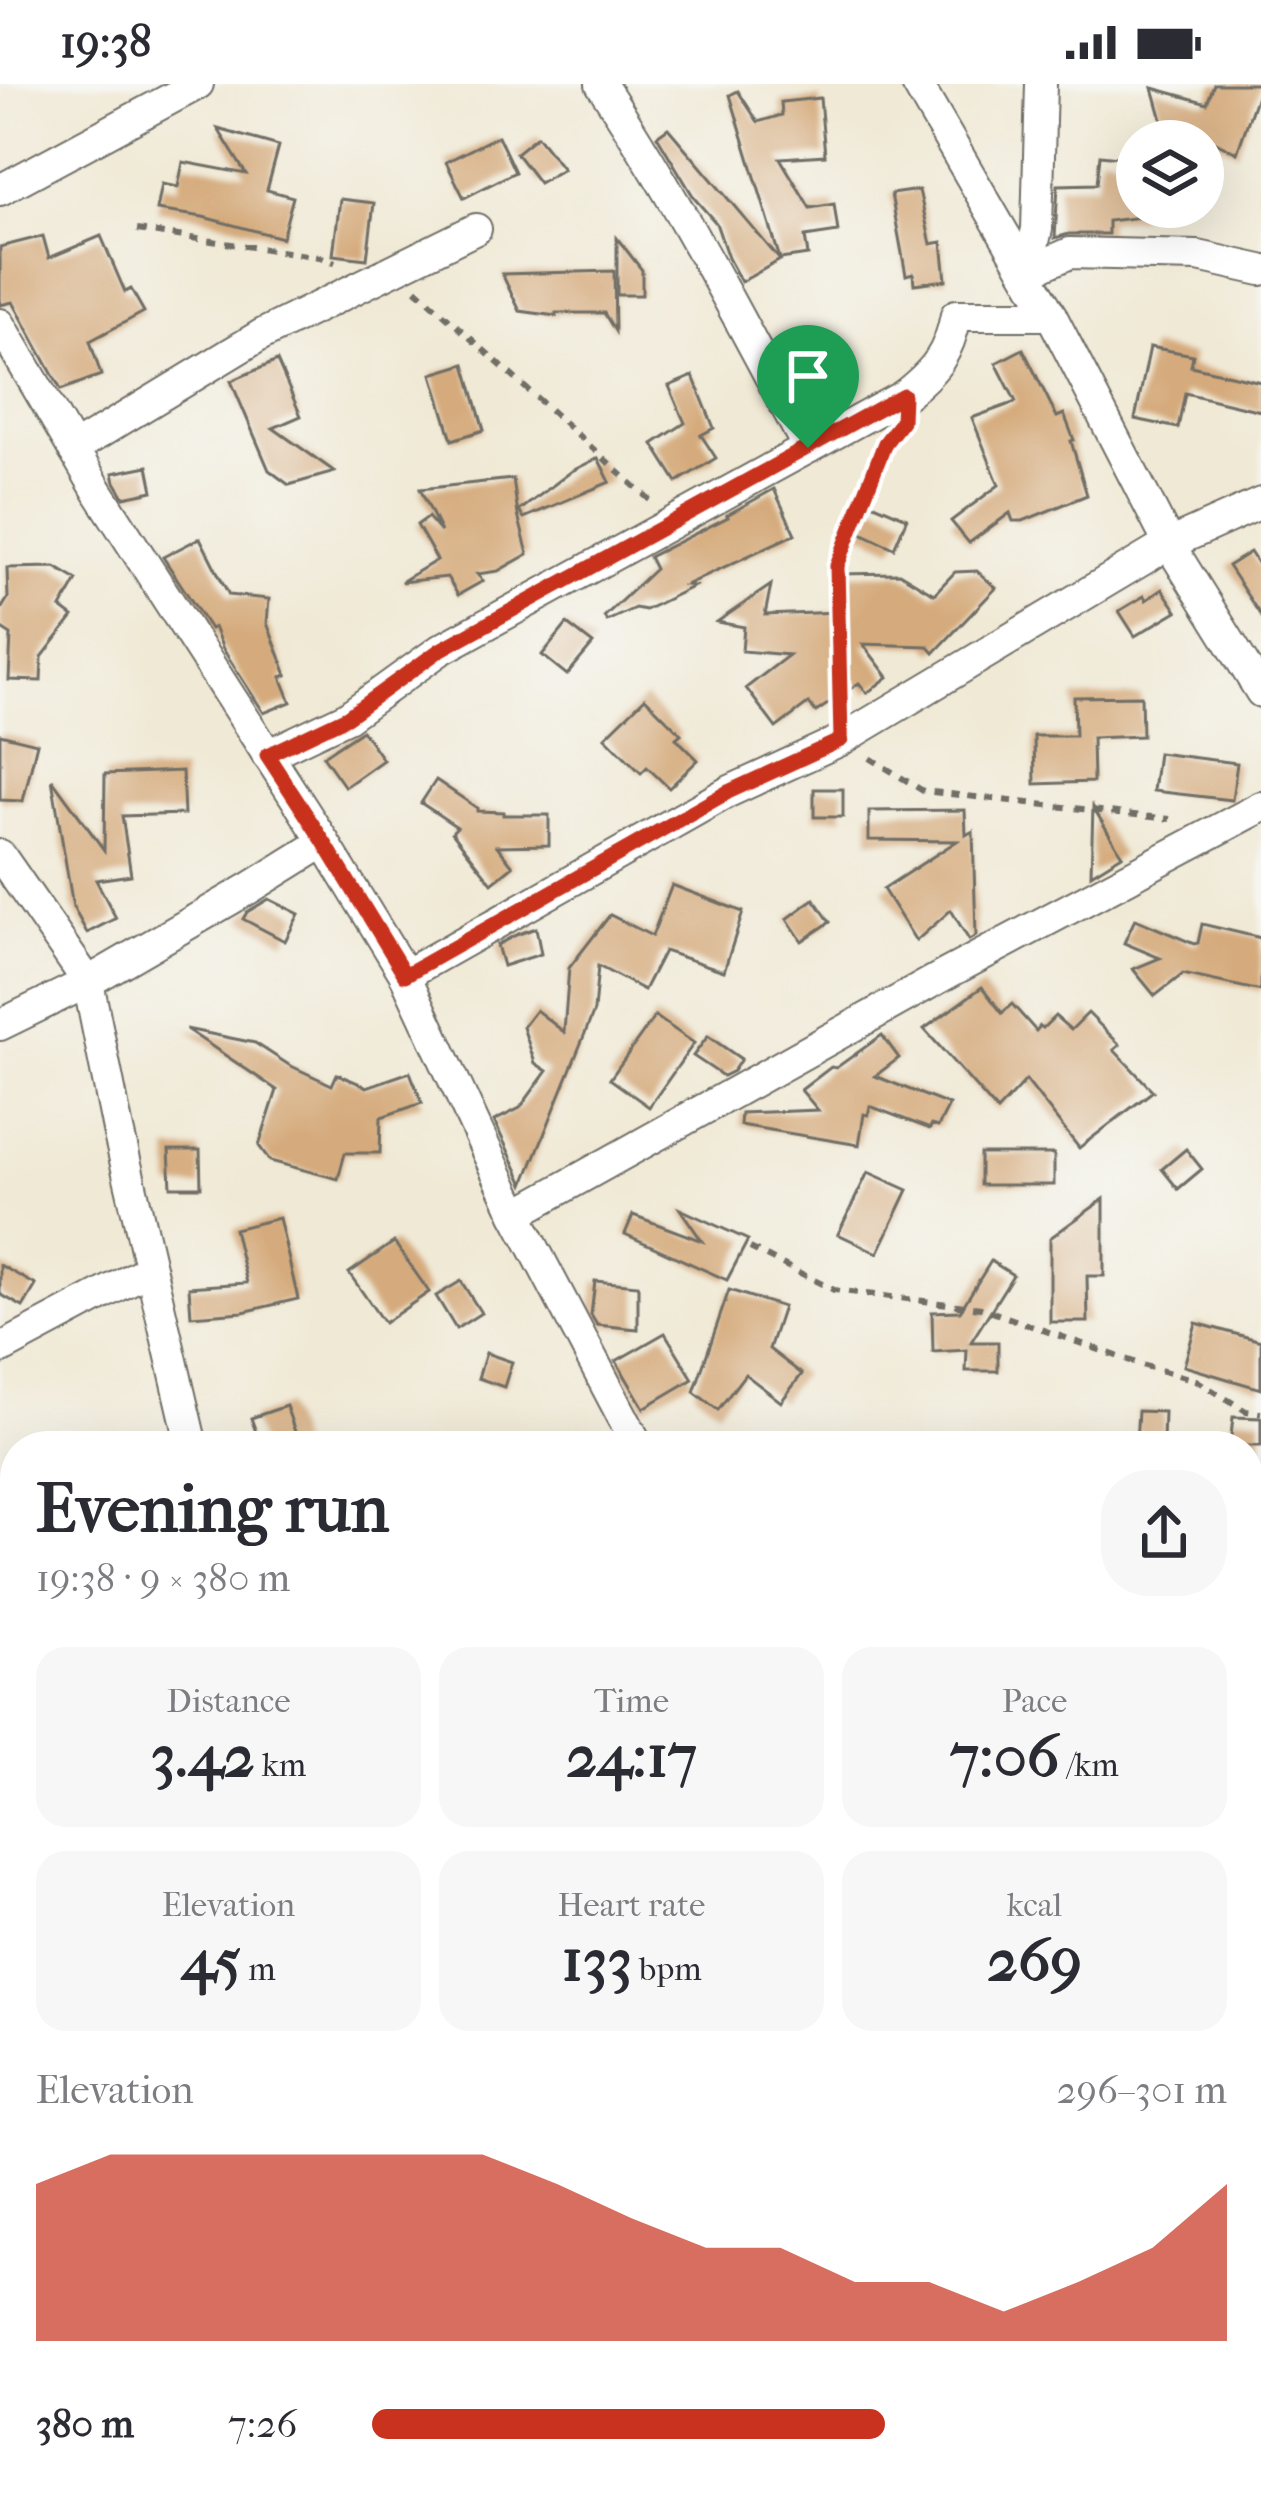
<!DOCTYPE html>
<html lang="en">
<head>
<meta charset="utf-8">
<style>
  :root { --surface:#fff; --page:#f7f7f7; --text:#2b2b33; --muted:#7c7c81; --accent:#c8321e }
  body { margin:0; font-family:"IM FELL French Canon",serif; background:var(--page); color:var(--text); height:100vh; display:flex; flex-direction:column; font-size:45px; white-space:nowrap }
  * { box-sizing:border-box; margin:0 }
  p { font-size:39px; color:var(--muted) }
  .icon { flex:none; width:66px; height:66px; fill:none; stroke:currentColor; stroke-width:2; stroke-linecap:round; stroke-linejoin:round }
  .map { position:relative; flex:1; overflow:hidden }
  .sheet { position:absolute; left:0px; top:1347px; width:1263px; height:1062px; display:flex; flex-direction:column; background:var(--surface); border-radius:48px 48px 0 0; box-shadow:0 12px 48px #0002 }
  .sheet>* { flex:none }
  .tools { position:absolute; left:1116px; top:36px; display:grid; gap:24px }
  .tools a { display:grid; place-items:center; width:108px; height:108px; border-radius:50%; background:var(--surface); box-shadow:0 12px 48px #0002; font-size:60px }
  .pin { position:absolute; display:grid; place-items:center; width:102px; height:102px; color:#fff; margin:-123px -51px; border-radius:50% 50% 50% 0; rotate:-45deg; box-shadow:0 0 12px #0007 }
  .pin .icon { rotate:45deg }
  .round { display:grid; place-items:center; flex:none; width:126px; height:126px; border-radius:48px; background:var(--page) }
  .headline { display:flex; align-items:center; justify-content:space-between; height:204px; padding:0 36px }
  h1 { font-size:66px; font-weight:700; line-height:90px }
  .figures { display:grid; grid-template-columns:repeat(3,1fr); gap:18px; height:204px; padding:12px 36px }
  .figures div { display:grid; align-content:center; border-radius:30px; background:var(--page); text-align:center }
  .figures b { font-size:60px; font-weight:700 }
  .figures small { font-size:33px; font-weight:400 }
  .figures p { font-size:33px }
  .chart { height:336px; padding:24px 36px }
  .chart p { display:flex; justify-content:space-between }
  .chart svg { width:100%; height:216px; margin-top:12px; fill:var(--accent); opacity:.7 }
  ul { padding:0 36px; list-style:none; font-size:39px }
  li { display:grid; grid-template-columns:192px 144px 1fr; align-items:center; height:90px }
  li i { height:30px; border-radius:15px; background:var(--accent) }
  .status { display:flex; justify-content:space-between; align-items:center; height:84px; padding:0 60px; background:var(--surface); direction:ltr }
  .status svg { height:33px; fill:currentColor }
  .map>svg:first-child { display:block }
  .building { fill:#d5ab7d }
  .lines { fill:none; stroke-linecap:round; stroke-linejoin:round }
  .street-casing { stroke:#706e66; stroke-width:34 }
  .path { stroke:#706e66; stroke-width:6; stroke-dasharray:9 9; stroke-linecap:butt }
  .street { stroke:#fff; stroke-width:30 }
  .route-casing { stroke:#fff; stroke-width:24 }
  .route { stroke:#c8321e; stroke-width:15 }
</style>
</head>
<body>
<div class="status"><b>19:38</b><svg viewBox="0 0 49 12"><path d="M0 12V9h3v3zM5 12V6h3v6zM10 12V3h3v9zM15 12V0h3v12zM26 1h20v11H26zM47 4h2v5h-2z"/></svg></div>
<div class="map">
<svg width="1261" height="2409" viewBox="0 0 1261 2409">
  <rect width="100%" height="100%" fill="#f6f6f2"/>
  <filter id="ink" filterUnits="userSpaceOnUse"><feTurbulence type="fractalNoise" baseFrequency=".00833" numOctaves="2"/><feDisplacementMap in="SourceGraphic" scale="24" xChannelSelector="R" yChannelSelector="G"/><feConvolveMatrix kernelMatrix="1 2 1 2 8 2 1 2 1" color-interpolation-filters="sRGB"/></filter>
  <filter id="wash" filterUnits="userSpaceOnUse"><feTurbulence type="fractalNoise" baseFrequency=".004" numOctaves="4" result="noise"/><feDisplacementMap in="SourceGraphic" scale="48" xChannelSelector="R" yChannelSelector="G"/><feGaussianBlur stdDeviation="2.7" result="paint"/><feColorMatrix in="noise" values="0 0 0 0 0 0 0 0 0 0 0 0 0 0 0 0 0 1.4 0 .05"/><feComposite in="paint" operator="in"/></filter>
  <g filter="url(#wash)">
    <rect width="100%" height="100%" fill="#f0e9d5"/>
    <g id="blocks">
      <g class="building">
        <path d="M1214,0H1261L1237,69L1216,58L1203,61V57H1168L1153,4L1207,19Z"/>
        <path d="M738,7L758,38L782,31L781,18L820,14L825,71L780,74L810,124L834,120L838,148L805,153L808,171L780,175L730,11Z"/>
        <path d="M668,44L780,176L741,198L728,174L716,139L695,115L657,52Z"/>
        <path d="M218,45L279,62L267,106L293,113L282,154L203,133L157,126L162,100L178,103L183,78L246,90Z"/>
        <path d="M498,52L515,88L464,114L446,78Z"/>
        <path d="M537,52L563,85L539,99L516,69Z"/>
        <path d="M1100,71L1129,74L1137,123H1140L1142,133L1108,137V150H1069L1055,154L1058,101L1097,100Z"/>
        <path d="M919,106L931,160L942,158L946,196L914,200L913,189L906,191L891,110Z"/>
        <path d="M340,115L374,119L367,175L333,171Z"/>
        <path d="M43,152L49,174L101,152L125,208L131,205L144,228L90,257L101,291L61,306L13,218L0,221V163Z"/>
        <path d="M617,154L642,186V211H617Z"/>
        <path d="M614,187L615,247L604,229H556V232L520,227L502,190Z"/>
        <path d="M1150,263L1193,271L1191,282L1261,298V327L1185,309L1178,344L1135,335Z"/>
        <path d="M1023,265L1057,333L1064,330L1074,356L1071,357L1087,411L1023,437H1013L1010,429L969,459L951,437L999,401L972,334L1016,318L996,279Z"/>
        <path d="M277,277L301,332L273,344L335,388L289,401L269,386L231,297Z"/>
        <path d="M465,280L484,346L452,356L432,290Z"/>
        <path d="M693,292L714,344L701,351L716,374L677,398L653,360L685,339L669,302Z"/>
        <path d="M598,374L610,398L524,434L519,427L572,387Z"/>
        <path d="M148,382L153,407L124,413L115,398L113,389Z"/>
        <path d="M513,395L518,431L528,470L498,487L477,490L483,497L458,511L447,493L401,498L437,476L417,441L428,433L441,448L420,405Z"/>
        <path d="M774,405L795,450L686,501L694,502L645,526L635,524L607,537L604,533L655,485L649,473L728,433L727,431Z"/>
        <path d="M872,419L907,434L894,464L859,448Z"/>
        <path d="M200,454L229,511L269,515L267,539L287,591L281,593L291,618L264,629L223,565L214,543L210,545L163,473Z"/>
        <path d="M1250,468L1261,485V532L1228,482Z"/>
        <path d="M55,483L77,496L61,524L73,533L42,573L41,597L9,596L11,551L0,544V527L8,514L7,484Z"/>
        <path d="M977,487L996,504L934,569L928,562L863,560L888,593L867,609L859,599L816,628L809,619L776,644L746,604L789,571L742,567L744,543L717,538L771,501L765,531L839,528L838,490L899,489L934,510L955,488Z"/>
        <path d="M1162,505L1177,527L1135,552L1119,527L1144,512L1146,516Z"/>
        <path d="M567,540L593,560L567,591L542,571Z"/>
        <path d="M1141,612L1142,652L1092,654L1093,698L1035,700L1034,652H1075L1074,613Z"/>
        <path d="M645,614L681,650L676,654L698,676L669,704L647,683L641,689L605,653Z"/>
        <path d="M362,646L383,676L345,703L323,672Z"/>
        <path d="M0,650L37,659L23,717L0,716Z"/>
        <path d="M1158,669L1237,679L1232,716L1153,707Z"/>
        <path d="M182,687L184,730L122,732L131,791L96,796L116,834L87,849L73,823L52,695L104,766L105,690Z"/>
        <path d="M436,696L477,724V727L503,728V731H549V761L497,762L513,782L492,799L452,748L457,743L421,719Z"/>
        <rect x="814" y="705" width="29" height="28"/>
        <path d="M1093,723L1122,771L1091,790Z"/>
        <path d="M965,726L966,751L973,747L976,852L969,856L951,826L916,857L883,805L957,757L869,756V727Z"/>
        <path d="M672,801L743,828L724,887L664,867L644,906L598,882L594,927L524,1100L494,1037L520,1024L547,987L535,979L523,943L536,926L564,948L569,884L610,831L652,852Z"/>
        <path d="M269,815L299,830L285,857L243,835L247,828Z"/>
        <path d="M814,815L830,838L802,857L787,835Z"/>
        <path d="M1135,835L1194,860L1198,859L1202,840L1261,854V907L1183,890L1155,912L1133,885L1160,874L1124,859Z"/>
        <path d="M536,844L541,870L503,882L497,861L516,851Z"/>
        <path d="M982,903L1002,929L1012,920L1036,947L1040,942L1043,944L1055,932L1071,946L1088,929L1120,961L1114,966L1153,1007L1079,1064L1026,996L997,1027L924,945Z"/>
        <path d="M655,932L694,959L649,1023L610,995Z"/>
        <path d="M186,945L255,959L289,981L332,1001L337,990L367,1003L410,988L422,1019L381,1033L380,1069H345L338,1095L270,1077L259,1062L277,1006Z"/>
        <path d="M882,951L899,974L875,992L949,1021L938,1043L931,1041L930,1045L870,1022L868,1031L864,1030L859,1061L740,1041L741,1029L818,1026L801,1006L831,983L836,984Z"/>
        <path d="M708,952L741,975L733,987L723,992L693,972Z"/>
        <path d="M1186,1065L1202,1085L1178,1105L1162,1085Z"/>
        <path d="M169,1066H200L201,1103H171Z"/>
        <rect x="980" y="1070" width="74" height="31"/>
        <path d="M868,1088L908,1106L878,1169L838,1150Z"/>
        <path d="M1104,1115V1192H1087L1088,1238H1050V1154Z"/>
        <path d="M680,1125L748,1156L727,1196L625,1150L633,1131L702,1157Z"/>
        <path d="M279,1134L298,1215L243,1228L191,1232L189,1203L247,1199L234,1145Z"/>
        <path d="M394,1158L429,1208L384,1239L349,1189Z"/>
        <path d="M991,1177L1013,1191L971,1258H998V1287H966L967,1266L933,1268L932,1228L960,1227Z"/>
        <path d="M0,1181L36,1201L23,1223L0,1210Z"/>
        <path d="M461,1197L481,1229L456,1245L436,1212Z"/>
        <path d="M595,1197L638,1201V1245L597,1241L591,1231Z"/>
        <path d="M729,1206L783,1223L769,1265L802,1290L781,1318L745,1290L718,1326L694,1308Z"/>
        <path d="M1196,1239L1261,1257V1305L1184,1282Z"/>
        <path d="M665,1249L693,1295L644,1324L616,1277Z"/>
        <path d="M486,1269L512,1278L504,1303L478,1294Z"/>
        <path d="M286,1322L300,1362H261L251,1334Z"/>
        <path d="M1138,1327L1164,1328L1163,1359L1136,1358Z"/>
        <path d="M1233,1333L1261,1334V1362H1230Z"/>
      </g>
    </g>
  </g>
  <g filter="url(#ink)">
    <use href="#blocks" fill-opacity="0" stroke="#706e66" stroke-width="3"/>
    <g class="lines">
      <g class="street-casing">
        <g id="street">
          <path d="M601,0C678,117 742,240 808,364"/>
          <path d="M917,0L1051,231L1169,460L1261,608"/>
          <path d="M0,106L198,0"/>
          <path d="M1027,188L1070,169L1198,172L1261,186"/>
          <path d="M1027,188L1037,145L1041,0"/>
          <path d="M0,240L99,409L324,758L405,891L516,1130L638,1362"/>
          <path d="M73,365L261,251L476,145"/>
          <path d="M267,671L347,633L440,566L903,312C935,287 949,270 956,231H1051"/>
          <path d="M0,771L88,898L0,941"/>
          <path d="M405,891L728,708L841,656L1169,460L1261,419"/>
          <path d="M516,1130L948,889L1261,723"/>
          <path d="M0,1265L150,1185"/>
          <path d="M192,1362L118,1046L88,898L250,804L324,758"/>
          <path d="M1248,1446L1261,1440"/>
          <path d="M1248,1731L1261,1724"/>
          <path d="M0,1779L15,1801"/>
          <path d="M0,1891L15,1881"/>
          <path d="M0,2196L15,2188"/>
          <path d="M396,2394L397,2409"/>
          <path d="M184,2409L207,2394"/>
        </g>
      </g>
      <g class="path">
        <path d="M137,146L320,173L335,179"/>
        <path d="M416,205L651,417"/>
        <path d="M840,623L837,482L886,358"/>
        <path d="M870,674L923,707L1170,735"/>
        <path d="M750,1164L834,1206L981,1224L1145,1282L1196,1296L1246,1327L1261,1329"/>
      </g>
      <use href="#street" class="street"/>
    </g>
  </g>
  <g class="lines" filter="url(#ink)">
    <g class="route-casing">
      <path id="route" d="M903,311L902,337L885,359L837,482L841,656L728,708L405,891L324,758L267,671L347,633L440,566Z"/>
    </g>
    <use href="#route" class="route"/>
  </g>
</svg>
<div class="tools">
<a><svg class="icon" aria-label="layers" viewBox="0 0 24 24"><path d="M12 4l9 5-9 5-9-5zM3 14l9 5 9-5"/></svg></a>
</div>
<div class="pin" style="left:808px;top:364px;background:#1e9e55"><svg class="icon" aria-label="arrive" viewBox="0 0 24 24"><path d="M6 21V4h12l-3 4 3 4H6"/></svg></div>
<section class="sheet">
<div class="headline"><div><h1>Evening run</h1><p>19:38 · 9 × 380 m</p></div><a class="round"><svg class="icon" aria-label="share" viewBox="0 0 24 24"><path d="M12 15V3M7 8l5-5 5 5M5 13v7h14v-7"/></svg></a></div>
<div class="figures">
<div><p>Distance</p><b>3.42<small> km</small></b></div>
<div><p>Time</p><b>24:17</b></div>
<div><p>Pace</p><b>7:06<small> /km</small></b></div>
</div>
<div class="figures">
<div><p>Elevation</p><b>45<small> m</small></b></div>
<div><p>Heart rate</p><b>133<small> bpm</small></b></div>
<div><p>kcal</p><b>269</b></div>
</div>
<div class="chart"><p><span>Elevation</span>296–301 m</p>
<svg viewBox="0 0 160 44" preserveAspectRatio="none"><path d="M0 44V12L10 6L20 6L30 6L40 6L50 6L60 6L70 12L80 19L90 25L100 25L110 32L120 32L130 38L140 32L150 25L160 12V44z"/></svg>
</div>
<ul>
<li><b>380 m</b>7:26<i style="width:60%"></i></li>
</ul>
</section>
</div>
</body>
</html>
